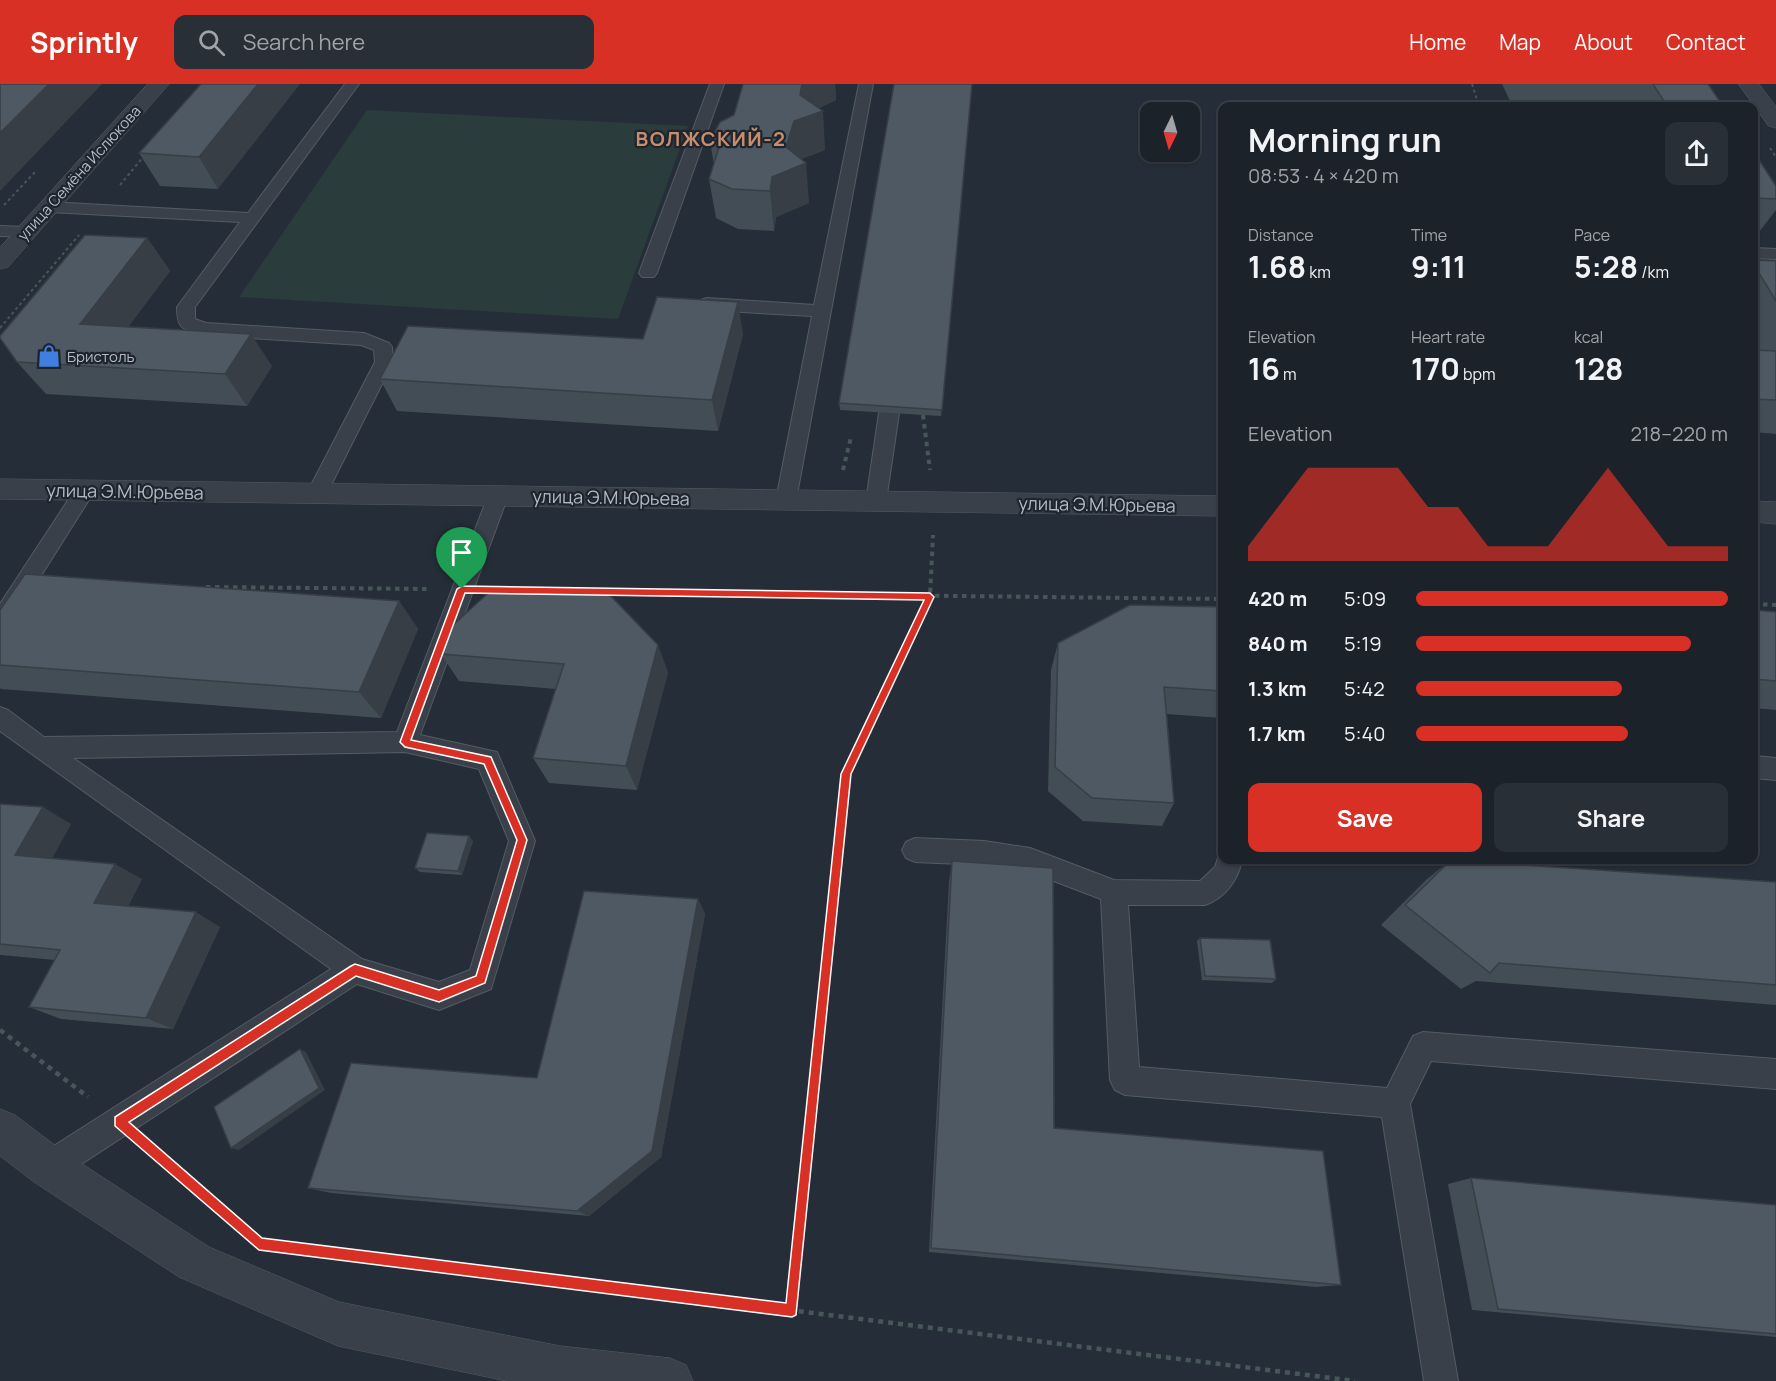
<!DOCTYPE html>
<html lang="en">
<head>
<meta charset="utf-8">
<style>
  :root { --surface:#1c222a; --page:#292f36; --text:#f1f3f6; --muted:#a0a4a8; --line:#3a3f47; --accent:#d93025 }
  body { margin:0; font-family:Manrope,sans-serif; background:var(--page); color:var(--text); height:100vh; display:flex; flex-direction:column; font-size:22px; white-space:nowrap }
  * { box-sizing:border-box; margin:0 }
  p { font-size:20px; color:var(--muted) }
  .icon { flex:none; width:33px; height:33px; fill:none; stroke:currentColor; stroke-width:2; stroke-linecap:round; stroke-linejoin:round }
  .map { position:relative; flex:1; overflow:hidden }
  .sheet { position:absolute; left:1218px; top:18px; width:540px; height:762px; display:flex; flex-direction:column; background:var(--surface); border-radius:12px; box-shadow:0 2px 4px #0004,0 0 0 2px var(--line) }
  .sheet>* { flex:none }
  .needle { width:39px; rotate:185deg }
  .buttons { position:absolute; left:1140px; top:18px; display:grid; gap:12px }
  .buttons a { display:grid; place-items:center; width:60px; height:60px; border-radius:12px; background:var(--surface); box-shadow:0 2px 4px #0004,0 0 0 2px var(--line); font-size:30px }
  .pin { position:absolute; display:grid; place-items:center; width:51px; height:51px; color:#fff; margin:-62px -26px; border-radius:50% 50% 50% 0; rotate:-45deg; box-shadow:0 0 6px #0007 }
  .pin .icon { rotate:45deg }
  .round { display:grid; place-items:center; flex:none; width:63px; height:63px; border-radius:12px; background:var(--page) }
  .summary { display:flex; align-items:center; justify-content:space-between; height:102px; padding:0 30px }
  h1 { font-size:33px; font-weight:700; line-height:45px }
  .metrics { display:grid; grid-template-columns:repeat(3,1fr); gap:9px; height:102px; padding:6px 30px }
  .metrics div { display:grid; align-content:center }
  .metrics b { font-size:30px; font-weight:700 }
  .metrics small { font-size:16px; font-weight:400 }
  .metrics p { font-size:16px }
  .chart { height:168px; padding:12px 30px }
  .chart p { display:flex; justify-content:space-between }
  .chart svg { width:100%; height:108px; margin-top:6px; fill:var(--accent); opacity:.7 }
  .primary-button { display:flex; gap:12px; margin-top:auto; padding:12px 30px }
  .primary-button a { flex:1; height:69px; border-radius:12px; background:var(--accent); color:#fff; font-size:24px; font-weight:700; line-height:69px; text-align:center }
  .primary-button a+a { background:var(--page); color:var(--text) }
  ul { padding:0 30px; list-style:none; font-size:20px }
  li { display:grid; grid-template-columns:96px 72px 1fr; align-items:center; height:45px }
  li i { height:15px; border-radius:8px; background:var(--accent) }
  header { display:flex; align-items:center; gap:36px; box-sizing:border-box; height:84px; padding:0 30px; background:var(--accent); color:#fff }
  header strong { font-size:28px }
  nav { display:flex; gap:33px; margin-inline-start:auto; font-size:21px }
  .search { width:420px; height:54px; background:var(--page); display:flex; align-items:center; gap:15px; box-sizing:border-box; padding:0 21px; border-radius:12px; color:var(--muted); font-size:22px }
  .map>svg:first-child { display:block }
  .green { fill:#2a3c3b }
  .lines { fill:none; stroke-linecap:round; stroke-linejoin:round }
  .service-casing { stroke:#545b64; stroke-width:2 }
  .minor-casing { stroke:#545b64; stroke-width:1 }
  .path-far2 { stroke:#475759; stroke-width:2; stroke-dasharray:3 3; stroke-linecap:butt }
  .path-far1 { stroke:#475759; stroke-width:4; stroke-dasharray:4.5 4.5; stroke-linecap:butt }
  .path { stroke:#475759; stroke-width:4.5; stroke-dasharray:5 5; stroke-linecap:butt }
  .service { fill:#394049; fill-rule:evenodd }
  .minor { fill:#394049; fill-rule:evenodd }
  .wall { fill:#434d55 }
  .shaded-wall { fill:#373e45 }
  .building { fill:#4e5963; stroke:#373e45; stroke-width:1.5 }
  .route { fill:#d93025; stroke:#fff; stroke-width:1.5; fill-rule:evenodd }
  .labels { text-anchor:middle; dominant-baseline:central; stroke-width:4.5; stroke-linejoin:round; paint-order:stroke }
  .far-street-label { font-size:15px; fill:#b4bbc4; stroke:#1e252e }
  .far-poi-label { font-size:15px; fill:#b4bbc4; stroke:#1e252e; text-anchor:start }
  .street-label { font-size:18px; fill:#b4bbc4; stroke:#1e252e }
  .far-district-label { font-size:20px; font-weight:bold; letter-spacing:1.5px; fill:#c68e6d; stroke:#1e252e }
</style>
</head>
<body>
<header>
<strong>Sprintly</strong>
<div class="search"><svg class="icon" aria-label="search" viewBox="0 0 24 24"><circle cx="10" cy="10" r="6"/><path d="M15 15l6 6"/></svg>Search here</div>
<nav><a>Home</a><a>Map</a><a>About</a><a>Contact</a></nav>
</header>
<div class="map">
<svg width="1776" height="1297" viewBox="0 0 1776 1297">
  <rect width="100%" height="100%" fill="#252e38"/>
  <path class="green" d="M367,26L688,42L618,235L239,213Z"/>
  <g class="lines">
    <g class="service-casing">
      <g id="service">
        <path d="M345,0H359L195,223V235L206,239L364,249L389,259L392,263L393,278L327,409L324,414L317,416L310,414L307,409L375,278L374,266L361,261L204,251C183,245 177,246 177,223L240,138L49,128L41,123L49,118L248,129Z"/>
        <path d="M710,0H724L657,189L654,193H642L639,189Z"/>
        <path d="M859,0H873L796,416L793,421L786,424L779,421L776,416L812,232L707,226L701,224L698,220L701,216L707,214L814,221Z"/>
        <path d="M0,142L27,143L35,148L27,153L0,152Z"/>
        <path d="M1754,164L1776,165V175L1754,174Z"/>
        <path d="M889,322L896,324L899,329L886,417L883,422L876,425L869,422L866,417L879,329L882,324Z"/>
        <path d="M85,399L92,401L95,406L92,411L8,544L0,547V520L78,401Z"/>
        <path d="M498,404L505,407L508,412L420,651L497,668L535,757L491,905L439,926L357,900L60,1094L49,1098L38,1094L34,1083L38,1072L331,885L0,647V623L8,626L44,653L397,648L488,412L491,407ZM405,668L479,685L509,757L470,886L439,898L362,875L73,674Z"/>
        <path d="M1754,672L1776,674V696L1754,694Z"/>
        <path d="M915,754L984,757L1030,764L1114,796L1200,797L1215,783L1220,768L1222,767V776H1242C1238,796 1225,814 1205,821H1128L1139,983L1387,1004L1413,952L1423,948L1776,975V1005L1431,977L1410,1020L1458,1297H1424L1382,1033L1125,1011L1115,1006L1110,996L1101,815L1030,788L984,781L915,778L906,774L902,766L906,758Z"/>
      </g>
    </g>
    <g class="minor-casing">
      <g id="minor">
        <path d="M148,0H169L8,183L0,185V164Z"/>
        <path d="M1739,0H1759L1776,23V44L1769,42Z"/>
        <path d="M0,395L1222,412V432L0,415Z"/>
        <path d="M1754,417L1776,418V440L1754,438Z"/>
        <path d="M0,1025L15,1031L64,1068L209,1163L339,1218L560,1262L670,1274L686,1281L693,1297H507L338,1262L179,1193L34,1098L0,1072Z"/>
      </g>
    </g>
    <g class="path-far2">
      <path d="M1472,0L1479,22"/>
      <path d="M1770,64L1776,73"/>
      <path d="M120,101L144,72"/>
      <path d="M4,121L36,87"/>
      <path d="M0,244L79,151"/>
    </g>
    <g class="path-far1">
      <path d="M923,331L930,386"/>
      <path d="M843,386L851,353"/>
      <path d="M206,503L430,505"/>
      <path d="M602,508L1222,515"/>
      <path d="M1754,520L1776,521"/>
      <path d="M841,741L846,690L930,513L933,451"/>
    </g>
    <g class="path">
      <path d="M0,946L88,1013"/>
      <path d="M147,1062L256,1157"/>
      <path d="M263,1160L1355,1297"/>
      <path d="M791,1227L841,739"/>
    </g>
    <use href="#service" class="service"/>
    <use href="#minor" class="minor"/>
  </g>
  <g class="wall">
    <path d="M201,0L218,105L160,102L139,69Z"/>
    <path d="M743,0H835L836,16L819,24L825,66L801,75L809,119L776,133L774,147L738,145L716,134L709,95L714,81L710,57L734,31Z"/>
    <path d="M972,0L941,332L840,326L839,319Z"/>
    <path d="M1502,0H1708L1723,22H1593L1511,19Z"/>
    <path d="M1754,68L1776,102V126L1759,148H1754Z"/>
    <path d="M147,154L170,187L128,243L272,282L247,322L46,310L17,278Z"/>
    <path d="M1754,176L1776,177V350L1754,348V266H1758L1754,259Z"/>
    <path d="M743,250L718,347L397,327L380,295L643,255Z"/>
    <path d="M399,517L418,545L381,634L1,605L0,604V526Z"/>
    <path d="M1222,523V634L1167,630L1174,719L1162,742L1083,737L1048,707L1051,586L1058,559Z"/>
    <path d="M1754,526L1776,528V626L1754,624Z"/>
    <path d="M441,570L668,588L637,706L549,699L533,674L556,605L459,597Z"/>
    <path d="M0,720L71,740L52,774L142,795L128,822L220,843L173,945L61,935L29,923L55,876L0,871Z"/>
    <path d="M473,757L462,791L420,788L415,784Z"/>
    <path d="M1451,776L1776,798V921L1476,897L1461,905L1381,841L1426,796Z"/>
    <path d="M952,777L1054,1044L1341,1201L1316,1203L929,1168L949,798Z"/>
    <path d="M698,815L705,830L661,1073L589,1132L331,1109L308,1104L537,994Z"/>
    <path d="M1200,854L1276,895L1272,899L1202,896L1197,857Z"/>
    <path d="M1471,1094L1776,1121V1253L1472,1226L1448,1100Z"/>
  </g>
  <g class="shaded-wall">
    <path d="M49,0H102L0,107V49Z"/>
    <path d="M258,0H300L218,105L199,73Z"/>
    <path d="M802,0H835L836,16L807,30L823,27L825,66L797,77L806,79L809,119L776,133L774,147L770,107L772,93L786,63Z"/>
    <path d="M147,154L170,187L106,272L80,240Z"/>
    <path d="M738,218L743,250L718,347L712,316Z"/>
    <path d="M251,250L272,282L247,322L225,290Z"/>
    <path d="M399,517L418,545L381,634L359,608Z"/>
    <path d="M658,561L668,588L637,706L626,682Z"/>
    <path d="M43,723L71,740L45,786L15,771Z"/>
    <path d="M469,752L473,757L462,791L458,787Z"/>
    <path d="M115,780L142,795L122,833L94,819Z"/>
    <path d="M698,815L705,830L661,1073L589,1132L577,1127Z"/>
    <path d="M196,828L220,843L173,945L146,934Z"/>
    <path d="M300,965L306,968L325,1006L239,1066L231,1064Z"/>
  </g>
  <g class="building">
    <path d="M0,0H49L0,49Z"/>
    <path d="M201,0H258L199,73L139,69Z"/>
    <path d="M743,0H802L800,11L823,27L794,37L786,63L806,79L772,93L770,107L732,105L709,95L721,57H710L720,38L734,31Z"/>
    <path d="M894,0H972L942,326L839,319Z"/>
    <path d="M1653,0H1708L1723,22H1667Z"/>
    <path d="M1754,68L1776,102V115L1754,114Z"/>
    <path d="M85,151L147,154L80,240L251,250L225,290L17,278L0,254V252Z"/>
    <path d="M1754,176L1776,177V217L1754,181Z"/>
    <path d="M657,213L738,218L712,316L380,295L408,242L643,255Z"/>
    <path d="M1754,266L1776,267V316L1754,315Z"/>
    <path d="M25,490L399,517L359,608L0,581V526Z"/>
    <path d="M496,502L605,506L658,561L626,682L533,674L564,580L441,570L454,540Z"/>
    <path d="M1130,521L1222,523V607L1164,603L1174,719L1092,714L1055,683L1058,559Z"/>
    <path d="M1754,526L1776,528V597L1754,595Z"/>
    <path d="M0,720L43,723L15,771L115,780L94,819L196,828L146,934L29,923L60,866L0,860Z"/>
    <path d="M427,749L469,752L458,787L415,784Z"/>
    <path d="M1451,776L1776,798V901L1499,879L1490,889L1405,821Z"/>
    <path d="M952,777L1053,784L1054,1044L1323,1067L1341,1201L931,1164Z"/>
    <path d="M584,807L698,815L652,1067L577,1127L308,1104L351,979L537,994Z"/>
    <path d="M1200,854L1270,856L1276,895L1205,892Z"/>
    <path d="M300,965L319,1004L231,1064L214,1023Z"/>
    <path d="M1471,1094L1776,1121V1250L1498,1225Z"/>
  </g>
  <path class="route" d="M462,502L930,509L934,513L851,690L796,1231L792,1233L259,1166L115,1042V1033L351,882L355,880L439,906L476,892L517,756L484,680L405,663L400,658L457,505ZM465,509L924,516L841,690L786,1219L262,1154L129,1038L356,892L439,918L485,899L527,756L491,673L411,656Z"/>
  <defs>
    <g id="shop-bare" transform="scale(1.8)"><path d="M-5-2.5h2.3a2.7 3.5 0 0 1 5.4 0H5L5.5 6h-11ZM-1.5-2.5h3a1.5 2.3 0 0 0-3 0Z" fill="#3f7fe0" stroke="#1e252e" stroke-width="2.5" paint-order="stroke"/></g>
  </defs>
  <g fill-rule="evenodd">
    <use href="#shop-bare" x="49" y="272"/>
  </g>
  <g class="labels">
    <g class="far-street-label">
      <text transform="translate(79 89) rotate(-48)">улица Семёна Ислюкова</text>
    </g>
    <g class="far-poi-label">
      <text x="67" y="272">Бристоль</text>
    </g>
    <g class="street-label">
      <text transform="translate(125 407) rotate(1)">улица Э.М.Юрьева</text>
      <text transform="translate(611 413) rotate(1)">улица Э.М.Юрьева</text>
      <text transform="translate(1097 420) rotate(1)">улица Э.М.Юрьева</text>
    </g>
    <g class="far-district-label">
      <text x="711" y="54">ВОЛЖСКИЙ-2</text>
    </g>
  </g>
</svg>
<div class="buttons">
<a><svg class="needle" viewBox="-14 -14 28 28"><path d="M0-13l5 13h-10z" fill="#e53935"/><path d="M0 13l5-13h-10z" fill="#a0a4a8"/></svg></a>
</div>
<div class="pin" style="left:462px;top:505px;background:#1e9e55"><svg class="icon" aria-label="arrive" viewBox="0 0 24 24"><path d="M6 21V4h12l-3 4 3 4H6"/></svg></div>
<section class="sheet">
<div class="summary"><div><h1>Morning run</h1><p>08:53 · 4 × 420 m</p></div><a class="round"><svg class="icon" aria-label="share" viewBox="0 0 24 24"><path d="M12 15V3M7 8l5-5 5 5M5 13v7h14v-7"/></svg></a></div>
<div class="metrics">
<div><p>Distance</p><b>1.68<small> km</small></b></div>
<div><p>Time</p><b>9:11</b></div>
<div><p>Pace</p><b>5:28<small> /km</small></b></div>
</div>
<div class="metrics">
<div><p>Elevation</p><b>16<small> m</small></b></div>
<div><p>Heart rate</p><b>170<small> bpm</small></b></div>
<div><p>kcal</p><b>128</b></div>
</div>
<div class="chart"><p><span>Elevation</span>218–220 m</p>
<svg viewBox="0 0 160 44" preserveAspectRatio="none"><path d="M0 44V38L10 22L20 6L30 6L40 6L50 6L60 22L70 22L80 38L90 38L100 38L110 22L120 6L130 22L140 38L150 38L160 38V44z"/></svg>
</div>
<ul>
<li><b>420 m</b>5:09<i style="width:100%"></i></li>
<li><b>840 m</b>5:19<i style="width:88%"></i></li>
<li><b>1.3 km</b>5:42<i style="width:66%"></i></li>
<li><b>1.7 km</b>5:40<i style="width:68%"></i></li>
</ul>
<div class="primary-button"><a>Save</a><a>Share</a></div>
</section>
</div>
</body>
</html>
